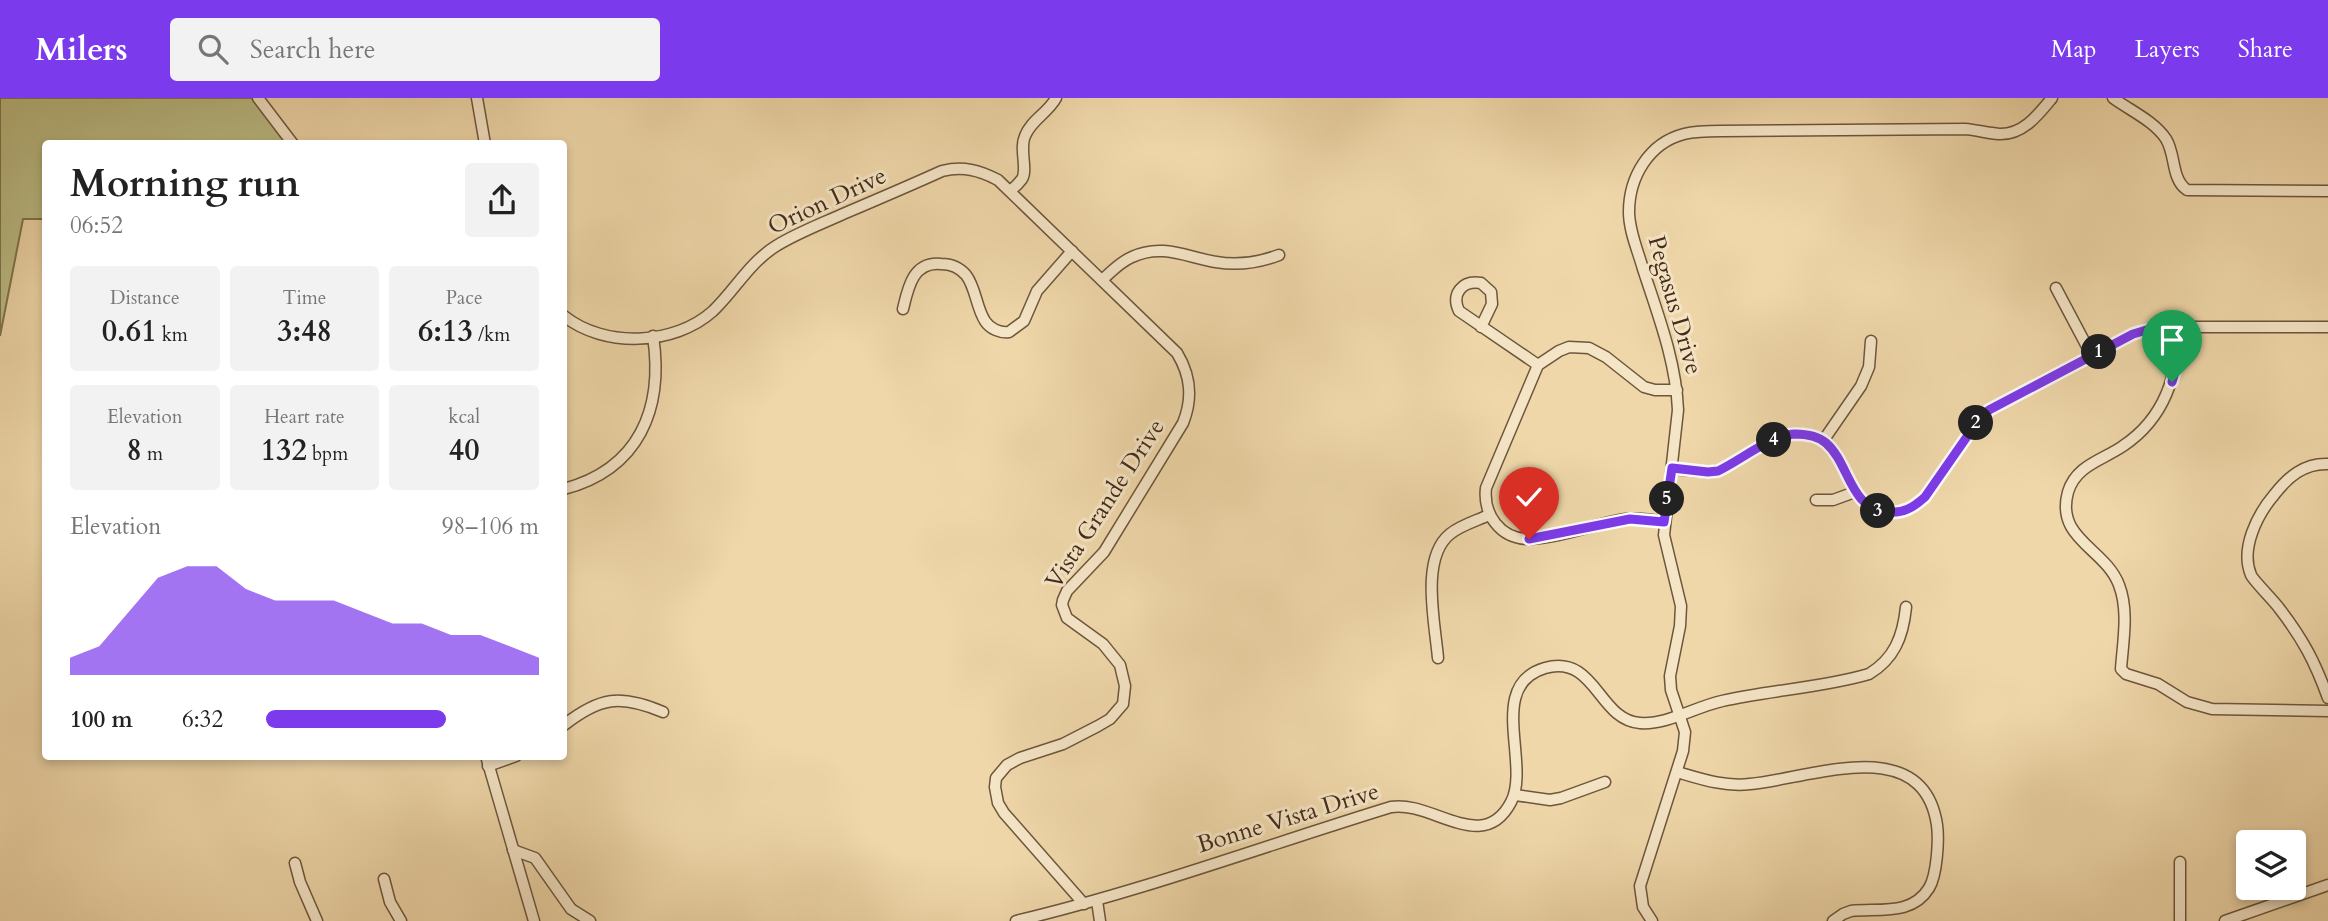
<!DOCTYPE html>
<html lang="en">
<head>
<meta charset="utf-8">
<style>
  :root { --surface:#fff; --page:#f2f2f2; --text:#222; --muted:#767676; --accent:#7c3aed }
  body { margin:0; font-family:Cardo,serif; background:var(--page); color:var(--text); height:100vh; display:flex; flex-direction:column; font-size:26px; white-space:nowrap }
  * { box-sizing:border-box; margin:0 }
  p { font-size:23px; color:var(--muted) }
  .icon { flex:none; width:38px; height:38px; fill:none; stroke:currentColor; stroke-width:2; stroke-linecap:round; stroke-linejoin:round }
  .map { position:relative; flex:1; overflow:hidden }
  .side { position:absolute; left:42px; top:42px; width:525px; height:620px; display:flex; flex-direction:column; background:var(--surface); border-radius:7px; box-shadow:0 4px 10px #0003 }
  .side>* { flex:none }
  .buttons { position:absolute; left:2236px; top:732px; display:grid; gap:14px }
  .buttons a { display:grid; place-items:center; width:70px; height:70px; border-radius:7px; background:var(--surface); box-shadow:0 4px 10px #0003; font-size:35px }
  .pin { position:absolute; display:grid; place-items:center; width:60px; height:60px; color:#fff; margin:-72px -30px; border-radius:50% 50% 50% 0; rotate:-45deg; box-shadow:0 0 7px #0007 }
  .pin .icon { rotate:45deg }
  .km { position:absolute; width:35px; height:35px; margin:-18px; border-radius:50%; background:#222; color:#fff; font-size:19px; line-height:35px; text-align:center }
  .round { display:grid; place-items:center; flex:none; width:74px; height:74px; border-radius:7px; background:var(--page) }
  .overview { display:flex; align-items:center; justify-content:space-between; height:119px; padding:0 28px }
  h1 { font-size:38px; font-weight:600; line-height:52px }
  .metrics { display:grid; grid-template-columns:repeat(3,1fr); gap:10px; height:119px; padding:7px 28px }
  .metrics div { display:grid; align-content:center; border-radius:7px; background:var(--page); text-align:center }
  .metrics b { font-size:30px; font-weight:600 }
  .metrics small { font-size:19px; font-weight:400 }
  .metrics p { font-size:19px }
  .chart { height:196px; padding:14px 28px }
  .chart p { display:flex; justify-content:space-between }
  .chart svg { width:100%; height:126px; margin-top:7px; fill:var(--accent); opacity:.7 }
  ul { padding:0 28px; list-style:none; font-size:23px }
  li { display:grid; grid-template-columns:112px 84px 1fr; align-items:center; height:52px }
  li i { height:18px; border-radius:9px; background:var(--accent) }
  header { display:flex; align-items:center; gap:42px; box-sizing:border-box; height:98px; padding:0 35px; background:var(--accent); color:#fff }
  header strong { font-size:33px }
  nav { display:flex; gap:38px; margin-inline-start:auto; font-size:24px }
  .search { width:490px; height:63px; background:var(--page); display:flex; align-items:center; gap:18px; box-sizing:border-box; padding:0 24px; border-radius:7px; color:var(--muted); font-size:26px }
  .map>svg:first-child { display:block }
  .green { fill:#bcbd85; stroke:#7f744e; stroke-width:2 }
  .lines { fill:none; stroke-linecap:round; stroke-linejoin:round }
  .minor-casing { stroke:#6d563c; stroke-width:13 }
  .minor { stroke:#f5e5c7; stroke-width:10 }
  .route-casing { stroke:#fff; stroke-width:14 }
  .route { stroke:#7c3aed; stroke-width:9 }
  .labels { text-anchor:middle; dominant-baseline:central; stroke-width:6; stroke-linejoin:round; paint-order:stroke }
  .street-label { font-size:24px; fill:#422b18; stroke:#f5e5c7 }
</style>
</head>
<body>
<header>
<strong>Milers</strong>
<div class="search"><svg class="icon" aria-label="search" viewBox="0 0 24 24"><circle cx="10" cy="10" r="6"/><path d="M15 15l6 6"/></svg>Search here</div>
<nav><a>Map</a><a>Layers</a><a>Share</a></nav>
</header>
<div class="map">
<svg width="2328" height="823" viewBox="0 0 2328 823">
  <rect width="100%" height="100%" fill="#efd7a9"/>
  <filter id="stains"><feTurbulence type="fractalNoise" baseFrequency=".00286" numOctaves="4"/><feColorMatrix values="0 0 0 0 .2 0 0 0 0 .09 0 0 0 0 .02 0 0 0 .5 -.17"/></filter>
  <radialGradient id="worn" r=".72"><stop offset=".6" stop-color="#630" stop-opacity="0"/><stop offset="1" stop-color="#630" stop-opacity=".3"/></radialGradient>
  <path class="green" d="M0,0H258L286,45L46,46L45,121H23L0,238Z"/>
  <g class="lines">
    <g class="minor-casing">
      <g id="minor">
        <path d="M258,0L293,46"/>
        <path d="M477,0L485,46"/>
        <path d="M2113,0C2131,13 2154,23 2166,41C2176,57 2171,81 2187,92L2328,93"/>
        <path d="M1010,93C1014,90 1019,85 1022,81C1028,71 1019,51 1025,38C1031,22 1048,15 1056,0"/>
        <path d="M1102,182C1111,174 1120,164 1132,159C1162,145 1186,159 1216,164C1239,168 1258,165 1279,157"/>
        <path d="M2056,190L2092,258"/>
        <path d="M903,211C908,190 913,163 941,166C951,166 960,170 966,177C976,190 976,209 985,223C990,231 1000,235 1009,234L1024,223L1037,193L1072,153"/>
        <path d="M564,218C604,250 674,248 713,213C735,192 749,165 776,148C797,135 821,126 843,116C876,102 909,88 942,73C963,68 979,72 998,82L1177,255C1191,278 1193,300 1183,325L1104,454L1067,493L1063,502L1062,507L1067,520L1103,546L1120,567L1125,588L1123,606L1110,621L1098,628L1063,646L1020,660L1007,667L996,680L995,689L998,705L1004,715L1084,806"/>
        <path d="M2179,228C2178,277 2165,320 2123,348C2103,362 2076,367 2068,394C2055,441 2105,450 2119,487C2129,513 2123,543 2121,571L2126,576L2158,586L2187,604L2212,611L2328,613"/>
        <path d="M1481,229L1492,206L1491,194L1481,185C1462,182 1451,196 1459,213L1538,267"/>
        <path d="M1823,343L1861,288L1869,269L1871,243"/>
        <path d="M2328,366C2304,365 2288,379 2274,397C2257,417 2240,451 2251,477C2253,482 2274,503 2279,510C2303,541 2315,564 2328,600"/>
        <path d="M1672,371L1708,374L1718,373C1741,362 1771,337 1796,336C1806,336 1818,338 1826,345C1850,366 1849,410 1887,414C1903,416 1914,409 1925,399L1973,330L1989,312L2133,236L2160,229H2328"/>
        <path d="M564,391C639,371 664,311 653,238"/>
        <path d="M1816,402H1833L1855,394"/>
        <path d="M1664,424C1652,422 1638,419 1626,421C1594,426 1561,440 1529,441C1500,441 1483,416 1486,390L1538,267L1559,253L1569,249L1589,250L1606,259L1644,289L1655,292H1677"/>
        <path d="M1438,560C1435,525 1420,460 1450,436C1461,427 1476,423 1489,417"/>
        <path d="M564,627C600,599 620,596 663,614"/>
        <path d="M486,658L534,823"/>
        <path d="M488,668L516,658"/>
        <path d="M1677,674C1701,681 1724,689 1750,686C1809,681 1923,633 1937,727C1939,742 1937,777 1929,790C1912,818 1879,810 1851,813L1843,816L1833,823"/>
        <path d="M1515,697L1550,702L1561,700L1605,684"/>
        <path d="M513,752L535,760L571,811L590,823"/>
        <path d="M2180,764V823"/>
        <path d="M295,765L300,784L317,823"/>
        <path d="M384,781L390,804L401,823"/>
        <path d="M1097,803L1100,823"/>
        <path d="M1016,823C1143,793 1267,747 1391,709C1432,702 1483,758 1511,704C1531,666 1486,587 1545,570C1596,556 1598,622 1640,625C1667,627 1695,609 1722,603C1770,592 1821,590 1869,576C1894,561 1903,539 1906,509"/>
        <path d="M1652,823L1643,809L1640,788L1683,653L1685,634L1671,592L1670,578L1680,528L1681,508L1664,437L1678,312C1676,263 1658,217 1643,171C1638,153 1629,133 1629,114C1629,79 1649,45 1684,36C1696,33 1709,33 1721,33L1965,31C1977,32 1987,35 1999,36C2023,37 2038,17 2052,0"/>
        <path d="M2225,823L2328,787"/>
      </g>
    </g>
    <use href="#minor" class="minor"/>
  </g>
  <g class="lines">
    <g class="route-casing">
      <path id="route" d="M1529,441L1630,421L1664,424L1672,370L1708,374L1718,373C1741,362 1771,337 1795,336C1806,336 1818,338 1826,345C1850,366 1849,410 1887,414C1903,416 1914,409 1925,399L1973,330L1989,312L2133,236L2150,231L2179,228L2177,267L2172,284"/>
    </g>
    <use href="#route" class="route"/>
  </g>
  <g class="labels">
    <g class="street-label">
      <text transform="translate(827 103) rotate(-25)">Orion Drive</text>
      <text transform="translate(1675 207) rotate(74)">Pegasus Drive</text>
      <text transform="translate(1105 406) rotate(-57)">Vista Grande Drive</text>
      <text transform="translate(1288 720) rotate(-17)">Bonne Vista Drive</text>
    </g>
  </g>
  <rect width="100%" height="100%" filter="url(#stains)"/>
  <rect width="100%" height="100%" fill="url(#worn)"/>
</svg>
<div class="buttons">
<a><svg class="icon" aria-label="layers" viewBox="0 0 24 24"><path d="M12 4l9 5-9 5-9-5zM3 14l9 5 9-5"/></svg></a>
</div>
<div class="pin" style="left:2172px;top:284px;background:#1e9e55"><svg class="icon" aria-label="arrive" viewBox="0 0 24 24"><path d="M6 21V4h12l-3 4 3 4H6"/></svg></div>
<div class="pin" style="left:1529px;top:441px;background:#d93025"><svg class="icon" aria-label="check" viewBox="0 0 24 24"><path d="M5 12l5 5 9-10"/></svg></div>
<b class="km" style="left:2099px;top:254px">1</b>
<b class="km" style="left:1976px;top:325px">2</b>
<b class="km" style="left:1878px;top:413px">3</b>
<b class="km" style="left:1774px;top:342px">4</b>
<b class="km" style="left:1667px;top:401px">5</b>
<section class="side">
<div class="overview"><div><h1>Morning run</h1><p>06:52</p></div><a class="round"><svg class="icon" aria-label="share" viewBox="0 0 24 24"><path d="M12 15V3M7 8l5-5 5 5M5 13v7h14v-7"/></svg></a></div>
<div class="metrics">
<div><p>Distance</p><b>0.61<small> km</small></b></div>
<div><p>Time</p><b>3:48</b></div>
<div><p>Pace</p><b>6:13<small> /km</small></b></div>
</div>
<div class="metrics">
<div><p>Elevation</p><b>8<small> m</small></b></div>
<div><p>Heart rate</p><b>132<small> bpm</small></b></div>
<div><p>kcal</p><b>40</b></div>
</div>
<div class="chart"><p><span>Elevation</span>98–106 m</p>
<svg viewBox="0 0 160 44" preserveAspectRatio="none"><path d="M0 44V38L10 34L20 22L30 10L40 6L50 6L60 14L70 18L80 18L90 18L100 22L110 26L120 26L130 30L140 30L150 34L160 38V44z"/></svg>
</div>
<ul>
<li><b>100 m</b>6:32<i style="width:66%"></i></li>
</ul>
</section>
</div>
</body>
</html>
